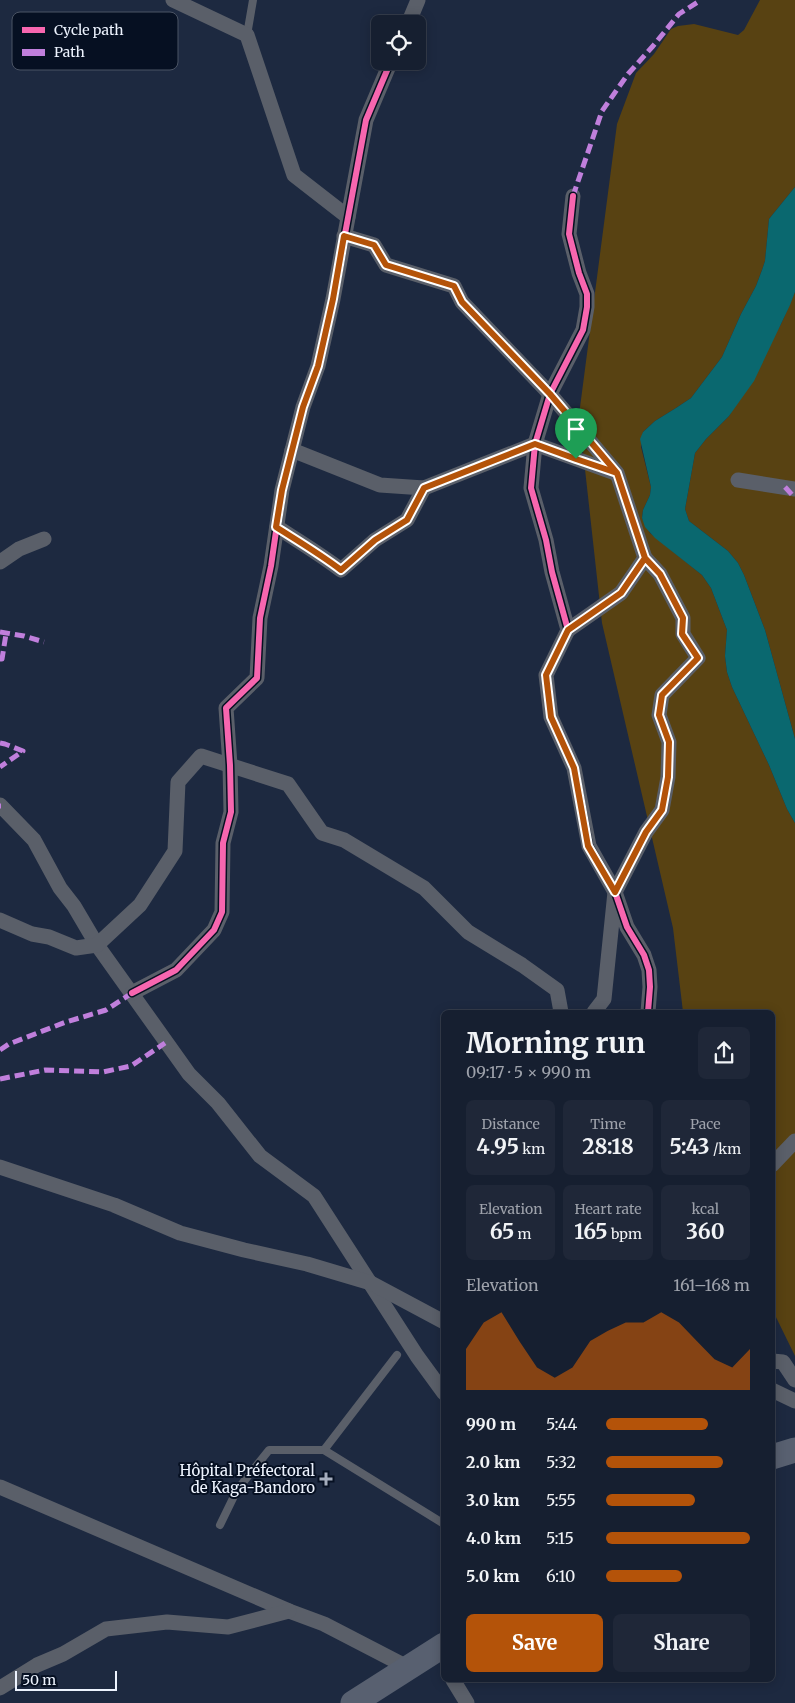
<!DOCTYPE html>
<html lang="en">
<head>
<meta charset="utf-8">
<style>
  :root { --surface:#161f30; --page:#1f2738; --text:#f1f3f6; --muted:#9ea2ab; --line:#353d4c; --accent:#b45309 }
  body { margin:0; font-family:Merriweather,serif; background:var(--page); color:var(--text); height:100vh; display:flex; flex-direction:column; font-size:19px; white-space:nowrap }
  * { box-sizing:border-box; margin:0 }
  p { font-size:16px; color:var(--muted) }
  .icon { flex:none; width:28px; height:28px; fill:none; stroke:currentColor; stroke-width:2; stroke-linecap:round; stroke-linejoin:round }
  .map { position:relative; flex:1; overflow:hidden }
  .details { position:absolute; left:441px; top:1010px; width:334px; height:672px; display:flex; flex-direction:column; background:var(--surface); border-radius:8px; box-shadow:0 2px 12px #0003,0 0 0 1px var(--line) }
  .details>* { flex:none }
  .controls { position:absolute; left:371px; top:15px; display:grid; gap:10px }
  .controls a { display:grid; place-items:center; width:55px; height:55px; border-radius:8px; background:var(--surface); box-shadow:0 2px 12px #0003,0 0 0 1px var(--line); font-size:25px }
  .scale { position:absolute; left:15px; bottom:12px; width:102px; box-sizing:border-box; padding-left:5px; border:2px solid #edf3fe; border-top:0; font-size:14px; line-height:18px; white-space:nowrap; color:#edf3fe; -webkit-text-stroke:4px #061022; paint-order:stroke }
  .pin { position:absolute; display:grid; place-items:center; width:42px; height:42px; color:#fff; margin:-51px -21px; border-radius:50% 50% 50% 0; rotate:-45deg; box-shadow:0 0 5px #0007 }
  .pin .icon { rotate:45deg }
  .round { display:grid; place-items:center; flex:none; width:52px; height:52px; border-radius:8px; background:var(--page) }
  .overview { display:flex; align-items:center; justify-content:space-between; height:85px; padding:0 25px }
  h1 { font-size:28px; font-weight:700; line-height:38px }
  .metrics { display:grid; grid-template-columns:repeat(3,1fr); gap:8px; height:85px; padding:5px 25px }
  .metrics div { display:grid; align-content:center; border-radius:8px; background:var(--page); text-align:center }
  .metrics b { font-size:21px; font-weight:700 }
  .metrics small { font-size:14px; font-weight:400 }
  .metrics p { font-size:14px }
  .chart { height:140px; padding:10px 25px }
  .chart p { display:flex; justify-content:space-between }
  .chart svg { width:100%; height:90px; margin-top:5px; fill:var(--accent); opacity:.7 }
  .button { display:flex; gap:10px; margin-top:auto; padding:10px 25px }
  .button a { flex:1; height:58px; border-radius:8px; background:var(--accent); color:#fff; font-size:20px; font-weight:700; line-height:58px; text-align:center }
  .button a+a { background:var(--page); color:var(--text) }
  ul { padding:0 25px; list-style:none; font-size:16px }
  li { display:grid; grid-template-columns:80px 60px 1fr; align-items:center; height:38px }
  li i { height:12px; border-radius:6px; background:var(--accent) }
  .map>svg:first-child { display:block }
  .green { fill:#584212 }
  .water { fill:#0a686f }
  .lines { fill:none; stroke-linecap:round; stroke-linejoin:round }
  .service { stroke:#5a5f69; stroke-width:8 }
  .minor { stroke:#5a5f69; stroke-width:15 }
  .primary { stroke:#586070; stroke-width:25 }
  .quiet { stroke:#c07fdc; stroke-width:5; stroke-dasharray:10 5; stroke-linecap:butt }
  .cycleway-casing { stroke:#061022; stroke-width:9 }
  .cycleway { stroke:#f766af; stroke-width:6 }
  .route-casing { stroke:#fff; stroke-width:10 }
  .route { stroke:#b45309; stroke-width:6 }
  .poi-dot { fill:#a4acbc; stroke:#061022; stroke-width:2 }
  .labels { text-anchor:middle; dominant-baseline:central; stroke-width:4; stroke-linejoin:round; paint-order:stroke }
  .poi-label { font-size:15px; fill:#edf3fe; stroke:#061022; text-anchor:end }
  .key { fill:#061022; stroke:#4b5464; stroke-width:1 }
  .key-label { font-size:14px; fill:#edf3fe }
</style>
</head>
<body>
<div class="map">
<svg width="795" height="1703" viewBox="0 0 795 1703">
  <rect width="100%" height="100%" fill="#1d2940"/>
  <g class="green">
    <path d="M760,0H795V187L769,219L765,261L762,270L756,286L741,314L722,357L691,398L676,408L655,421L643,432L641,447L651,487L650,495L643,510L642,518L650,533L702,575L711,588L727,630L725,656L727,672L732,687L769,765L787,809L795,823V1356L773,1311L772,1012H683L673,928L602,623L579,415L617,124L636,73L654,54L671,29L678,26L694,24L738,35L744,30Z"/>
    <path d="M795,292V739L765,630L744,575L738,563L728,551L689,521L685,509L695,453L706,439L729,416L781,324Z"/>
  </g>
  <path class="water" d="M795,187V292L790,305L754,381L729,416L706,439L695,453L685,509L689,521L728,551L738,563L744,575L765,630L795,739V823L787,809L769,765L732,687L727,672L725,656L727,630L711,588L702,575L655,538L645,527L642,518L643,510L650,495L651,487L640,439L643,432L655,421L676,408L691,398L722,357L741,314L756,286L762,270L765,261L769,219Z"/>
  <g class="lines">
    <g class="service">
      <path d="M247,35L253,0"/>
      <path d="M324,1450L444,1524"/>
      <path d="M220,1525L237,1490L269,1450H324L397,1355"/>
    </g>
    <g class="minor">
      <path d="M173,0L247,35L294,175L348,217"/>
      <path d="M408,24L418,0"/>
      <path d="M573,196L569,234L579,273L587,294V307L583,330L550,394L535,444L531,488L546,540L552,572L568,630L546,675L551,717L574,768L589,846L615,892L627,927L644,955L649,970L650,987L648,1012"/>
      <path d="M344,236L374,245L386,265L454,286L462,302L550,394L617,473L645,558L621,593L568,630"/>
      <path d="M292,450L380,485L424,488L535,444L615,473"/>
      <path d="M738,480L795,489"/>
      <path d="M277,527C298,541 320,554 341,570L375,540L407,520L424,488"/>
      <path d="M0,562L19,549L44,539"/>
      <path d="M0,805L34,840L60,888L74,906L97,945L189,1074L218,1103L260,1156L314,1196L417,1356L444,1393"/>
      <path d="M0,920L32,934L49,937L76,948L97,945L140,905L175,851L178,782L201,756L288,784L322,833L344,840L424,888L468,932L522,965L557,990L561,1012"/>
      <path d="M132,993L176,970L214,930L222,912L223,843L231,812L230,765L226,708L257,678L260,618L271,566L282,490L303,407L318,366L333,299L366,120L391,61"/>
      <path d="M594,1012L604,999L615,892L646,832L662,810L668,777L669,742L659,715L662,695L698,658L683,634V618L660,574L645,558"/>
      <path d="M772,1165L795,1141"/>
      <path d="M0,1167L114,1205L180,1233L244,1250L307,1264L371,1283L444,1322"/>
      <path d="M772,1361L783,1362L795,1380"/>
      <path d="M772,1390L795,1401"/>
      <path d="M0,1487L289,1611L324,1624L409,1668"/>
      <path d="M453,1680L467,1703"/>
      <path d="M0,1688L37,1665L63,1654L106,1629L167,1622L228,1627L289,1611"/>
    </g>
    <g class="primary">
      <path d="M772,1457L795,1450"/>
      <path d="M353,1703L444,1645"/>
    </g>
    <g class="quiet">
      <path d="M573,196L602,111L628,74L653,46L679,14L701,0"/>
      <path d="M785,487L795,498"/>
      <path d="M0,632L24,636L44,642"/>
      <path d="M0,659H2L6,634"/>
      <path d="M0,743L5,744L23,751L0,767"/>
      <path d="M0,806H1"/>
      <path d="M0,1050L9,1044L66,1022L106,1010L132,993"/>
      <path d="M0,1079L45,1070L103,1072L131,1066L165,1043"/>
    </g>
    <g class="cycleway-casing">
      <g id="cycleway">
        <path d="M573,196L569,234L579,273L587,294V307L583,330L550,394L535,444L531,488L546,540L552,572L568,630L546,675L551,717L574,768L589,846L615,892L627,927L644,955L649,970L650,987L648,1012"/>
        <path d="M132,993L176,970L214,930L222,912L223,843L231,812L230,765L226,708L257,678L260,618L271,566L282,490L303,407L318,366L333,299L366,120L391,61"/>
      </g>
    </g>
    <use href="#cycleway" class="cycleway"/>
  </g>
  <g class="lines">
    <g class="route-casing">
      <path id="route" d="M576,459L535,444L424,488L407,520L375,540L341,570C320,554 298,541 276,527L282,490L303,407L318,366L333,299L344,236L374,245L386,265L454,286L462,302L550,394L617,473L645,558L660,574L683,618L682,634L698,658L662,695L659,715L669,742L668,777L662,810L646,832L615,892L588,846L574,768L551,717L546,675L568,630L621,593L645,558L617,473L576,459"/>
    </g>
    <use href="#route" class="route"/>
  </g>
  <path class="poi-dot" d="M323.5 1471.5h5v5h5v5h-5v5h-5v-5h-5v-5h5z"/>
  <g class="labels">
    <g class="poi-label">
      <text x="315" y="1470">Hôpital Préfectoral<tspan x="315" dy="17">de Kaga-Bandoro</tspan></text>
    </g>
  </g>
  <rect x="12" y="12" width="166" height="58" rx="8" class="key"/>
  <rect x="22" y="27" width="23" height="6" fill="#f766af"/>
  <rect x="22" y="49" width="23" height="7" fill="#c07fdc"/>
  <g class="key-label">
    <text x="54" y="35">Cycle path</text>
    <text x="54" y="57">Path</text>
  </g>
</svg>
<div class="controls">
<a><svg class="icon" aria-label="locate" viewBox="0 0 24 24"><circle cx="12" cy="12" r="6"/><path d="M12 2v4M12 18v4M2 12h4M18 12h4"/></svg></a>
</div>
<div class="scale">50 m</div>
<div class="pin" style="left:576px;top:459px;background:#1e9e55"><svg class="icon" aria-label="arrive" viewBox="0 0 24 24"><path d="M6 21V4h12l-3 4 3 4H6"/></svg></div>
<section class="details">
<div class="overview"><div><h1>Morning run</h1><p>09:17 · 5 × 990 m</p></div><a class="round"><svg class="icon" aria-label="share" viewBox="0 0 24 24"><path d="M12 15V3M7 8l5-5 5 5M5 13v7h14v-7"/></svg></a></div>
<div class="metrics">
<div><p>Distance</p><b>4.95<small> km</small></b></div>
<div><p>Time</p><b>28:18</b></div>
<div><p>Pace</p><b>5:43<small> /km</small></b></div>
</div>
<div class="metrics">
<div><p>Elevation</p><b>65<small> m</small></b></div>
<div><p>Heart rate</p><b>165<small> bpm</small></b></div>
<div><p>kcal</p><b>360</b></div>
</div>
<div class="chart"><p><span>Elevation</span>161–168 m</p>
<svg viewBox="0 0 160 44" preserveAspectRatio="none"><path d="M0 44V24L10 11L20 6L30 20L40 33L50 38L60 33L70 20L80 15L90 11L100 11L110 6L120 11L130 20L140 29L150 33L160 24V44z"/></svg>
</div>
<ul>
<li><b>990 m</b>5:44<i style="width:71%"></i></li>
<li><b>2.0 km</b>5:32<i style="width:81%"></i></li>
<li><b>3.0 km</b>5:55<i style="width:62%"></i></li>
<li><b>4.0 km</b>5:15<i style="width:100%"></i></li>
<li><b>5.0 km</b>6:10<i style="width:53%"></i></li>
</ul>
<div class="button"><a>Save</a><a>Share</a></div>
</section>
</div>
</body>
</html>
